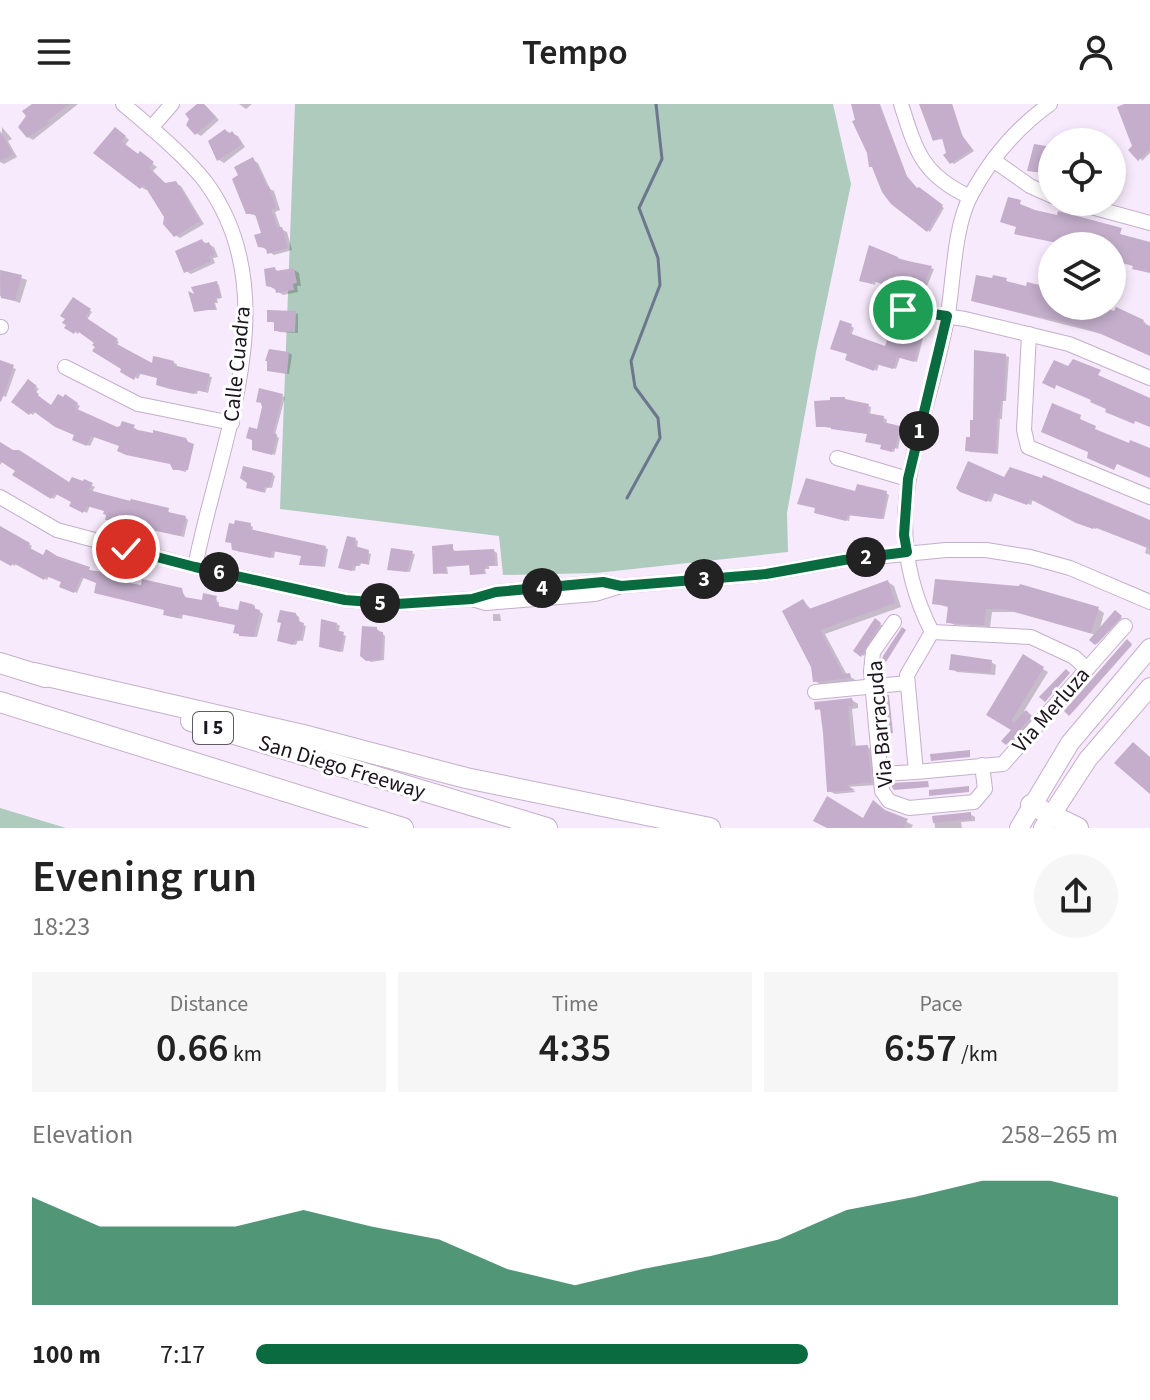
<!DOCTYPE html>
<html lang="en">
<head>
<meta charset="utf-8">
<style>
  :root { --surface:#fff; --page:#f6f6f6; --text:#222; --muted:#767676; --accent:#0a6b40 }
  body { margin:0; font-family:"Source Sans 3",sans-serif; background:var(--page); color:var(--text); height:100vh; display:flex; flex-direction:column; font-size:30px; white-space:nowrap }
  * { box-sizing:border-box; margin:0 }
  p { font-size:26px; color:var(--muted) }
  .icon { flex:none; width:44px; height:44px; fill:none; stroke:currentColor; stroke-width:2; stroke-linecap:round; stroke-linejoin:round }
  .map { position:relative; height:724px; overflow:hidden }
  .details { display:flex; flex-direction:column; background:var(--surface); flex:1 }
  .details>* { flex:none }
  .tools { position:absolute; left:1038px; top:24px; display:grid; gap:16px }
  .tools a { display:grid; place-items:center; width:88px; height:88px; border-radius:50%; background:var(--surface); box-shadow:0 4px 12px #0003; font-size:40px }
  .pin { position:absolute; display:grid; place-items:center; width:68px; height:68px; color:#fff; margin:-34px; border:4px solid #fff; border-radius:50%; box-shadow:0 2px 8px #0007 }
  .km { position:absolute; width:40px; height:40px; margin:-20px; border-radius:50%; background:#222; color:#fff; font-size:22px; line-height:40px; text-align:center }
  .round { display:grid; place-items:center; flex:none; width:84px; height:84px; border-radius:42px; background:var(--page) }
  .headline { display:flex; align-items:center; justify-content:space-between; height:136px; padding:0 32px }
  h1 { font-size:44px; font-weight:600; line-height:60px }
  .figures { display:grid; grid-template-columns:repeat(3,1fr); gap:12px; height:136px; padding:8px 32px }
  .figures div { display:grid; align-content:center; border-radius:0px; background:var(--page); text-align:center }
  .figures b { font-size:40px; font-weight:600 }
  .figures small { font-size:22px; font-weight:400 }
  .figures p { font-size:22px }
  .chart { height:224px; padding:16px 32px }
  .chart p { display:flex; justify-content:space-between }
  .chart svg { width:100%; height:144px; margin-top:8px; fill:var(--accent); opacity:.7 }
  ul { padding:0 32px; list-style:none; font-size:26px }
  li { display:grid; grid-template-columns:128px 96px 1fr; align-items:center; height:60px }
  li i { height:20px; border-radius:10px; background:var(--accent) }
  header { display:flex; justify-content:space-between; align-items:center; height:104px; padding:0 32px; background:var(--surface); font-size:36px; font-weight:600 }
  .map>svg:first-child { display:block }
  .green { fill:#aecbbd }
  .shadow { fill:#0003 }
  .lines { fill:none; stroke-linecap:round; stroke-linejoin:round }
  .stream { stroke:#6c768d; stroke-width:3 }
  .building { fill:#c4aecb }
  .minor-casing { stroke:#c4afcc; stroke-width:16 }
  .major-casing { stroke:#c4afcc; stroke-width:20 }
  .highway-casing { stroke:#c4afcc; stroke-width:22 }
  .minor { stroke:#fff; stroke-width:14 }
  .major { stroke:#fff; stroke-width:18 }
  .highway { stroke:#fff; stroke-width:20 }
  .route-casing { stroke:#fff; stroke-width:16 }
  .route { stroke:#0a6b40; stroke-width:10 }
  .labels { text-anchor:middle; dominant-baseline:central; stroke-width:6; stroke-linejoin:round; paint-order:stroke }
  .shield { fill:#fff; stroke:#605a62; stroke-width:2 }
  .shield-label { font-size:20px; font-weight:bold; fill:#1c141e }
  .street-label { font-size:22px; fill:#1c141e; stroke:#fff }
</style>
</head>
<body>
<header><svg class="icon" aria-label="menu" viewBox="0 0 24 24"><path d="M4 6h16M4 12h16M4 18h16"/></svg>Tempo<svg class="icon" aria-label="person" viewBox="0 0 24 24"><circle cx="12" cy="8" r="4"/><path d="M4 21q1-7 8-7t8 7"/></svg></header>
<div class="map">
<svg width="1150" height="724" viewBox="0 0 1150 724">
  <rect width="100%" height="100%" fill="#f7eafc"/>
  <g class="green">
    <path d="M295,0H833L851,80L816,248L787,409L788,448L596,469L503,471L499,432L280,405Z"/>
    <path d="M0,704L66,724H0Z"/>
  </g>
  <g class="shadow">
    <path d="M34,0H78L33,36L28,33Z"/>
    <path d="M200,0L206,2L219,16L201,32L196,29Z"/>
    <path d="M239,0H252L246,5Z"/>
    <path d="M852,0H880L908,75L918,86L944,104L930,128L892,99L868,49Z"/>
    <path d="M921,0H952L963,33L974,47L954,60L951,58L944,35L934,36Z"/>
    <path d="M1131,0H1150V49L1142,57L1135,43Z"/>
    <path d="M2,23L12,35L8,37L17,53L4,60L0,58Z"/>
    <path d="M226,27L238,32L245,43L224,59L219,56L210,38Z"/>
    <path d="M120,28L129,36L125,41L157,63L153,67L167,81L175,79L181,82L204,120L180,134L175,131L149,84L146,86L141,83L96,48Z"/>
    <path d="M253,56L258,59L270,85L274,87L280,106L275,108L281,125L287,128L292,146L274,151L259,141L264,130L257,112L247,109Z"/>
    <path d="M202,137L214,143L218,153L213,154L215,159L191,170L186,167Z"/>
    <path d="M898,154L934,165L925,187L911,182L909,188L876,177L875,181L864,177Z"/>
    <path d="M274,165L280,168L294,166L299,169L301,182H297L298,188L283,191L268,181Z"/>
    <path d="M6,168L27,176L20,199L0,192V171Z"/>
    <path d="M1006,176L1008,180L1052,187V202H1094L1115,210L1117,206L1146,219L1145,222L1150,224V249L1106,231L976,198Z"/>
    <path d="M216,179L219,181L222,194L217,195L218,199H215L217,206H196Z"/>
    <path d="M73,196L92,208L87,216L119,238L116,242L153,262L158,255L174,259L177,260L176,264L212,273L208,289L198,286L197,290L161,282L159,274L141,269L138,275L95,247L97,239L80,227L78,230L67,223Z"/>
    <path d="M295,209L298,210V229L279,228L276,226V219L269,217Z"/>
    <path d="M851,222L854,224L851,232L887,244L906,239L922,229L924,230L917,258L900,253L896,265L879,260L877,267L849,250L835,246Z"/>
    <path d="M289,249L292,251L289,270L269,266Z"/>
    <path d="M1006,252L1009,253L1006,297H1003L1002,315H1000L998,350L970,348L967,346Z"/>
    <path d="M0,259L16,265L6,293L0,291Z"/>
    <path d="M28,278L39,285L36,288L39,290L37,293L52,303L66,293L80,302L77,307L116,325L121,324L123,320L137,325L136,327L185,335L192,341L186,368L178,366L172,360L95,332L90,342L75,335L77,331L36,307L33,311L14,298Z"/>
    <path d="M283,292L285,293L275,331L279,334L275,351L257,346L254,336Z"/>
    <path d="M847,296L868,302L871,303L870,311L884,314L887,316L886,320L902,325L898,345L895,344L894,348L886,346L883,341L869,330L818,322Z"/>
    <path d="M0,340L70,381L85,378L95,383L92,388L168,406L170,411L186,414L188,416L184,433L110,417L107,416L106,407L90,402L87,409L71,401L73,397L58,389L54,395L24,377L17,366L3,357L0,361Z"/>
    <path d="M272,370L275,372L272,384L267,383L265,389L251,385Z"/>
    <path d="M1005,376L1150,418V451L1145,449L1147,442L1097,423L1096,425L1082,420L1033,395L1031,401L995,388L991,398L965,388Z"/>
    <path d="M886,389L889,391L884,415L850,411L849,417L819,410L857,390Z"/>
    <path d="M250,421L253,423L252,428L325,444L328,445L325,463L304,461L301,460L303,452L275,447L274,454L237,447Z"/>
    <path d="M0,422L32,442L29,447L44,454H57L92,467L125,473L127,475L126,480L181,486L187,495L203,498L216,494L220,504L239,509L252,502L263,510L257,533L241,531L237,521L183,510L182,515L168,512L165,510L166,506L84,473L77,489L62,482L64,478L49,472L47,476L16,459L15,462L0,454Z"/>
    <path d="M356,436L358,437L357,445L371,450L369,461L361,459L360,462H356L355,467L343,465L340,464Z"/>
    <path d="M452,443L456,449L494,447L497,449L498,462H489V465H485L486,470H472L471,461L447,463L448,470L435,469Z"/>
    <path d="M392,446L415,450L410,468L390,465Z"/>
    <path d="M888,478L894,482L901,503L825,530L847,571L857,577L821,581L815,577L803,497L812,506Z"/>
    <path d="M935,499L1098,505L1104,509L1099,528L1116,509L1122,514L1097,540L1092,536L1096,531L1014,508H992L990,523L955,521L948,518L950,504Z"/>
    <path d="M493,510H500L501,517H493Z"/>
    <path d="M296,511L299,513L300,520L306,522L303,537L298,536L296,541L282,537Z"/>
    <path d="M875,517L883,522L864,552L855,547Z"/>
    <path d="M337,520L340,522L338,529L346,532L343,548L324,544Z"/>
    <path d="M377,525L385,532L384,556L371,558L367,556Z"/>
    <path d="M1127,538L1132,541L1071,610Z"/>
    <path d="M1023,553L1048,568L1024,607L1037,616L1013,643L1004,637L1014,626L988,610Z"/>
    <path d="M991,558L996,561L995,571L957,568L952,565Z"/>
    <path d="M852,596L858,600V604L852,605L856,644L867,643L873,646L876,681L847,683L856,688L835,690L829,687L822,607L817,604Z"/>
    <path d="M889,710L913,721L911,724H830Z"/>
    <path d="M970,710L975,713V717L961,718L962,724H935L934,714Z"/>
  </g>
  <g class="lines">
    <path class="stream" d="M627,394L660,334L658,314L635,283L631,257L660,181L658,154L639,104L662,55L656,0"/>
  </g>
  <g class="building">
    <path d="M32,0H69L47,17L49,19L27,34L18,23L26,12L22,7Z"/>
    <path d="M197,0H204L216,13L195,31L186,21L189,15L185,10Z"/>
    <path d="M851,0H879L906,71L917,84L919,83L943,101L927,128L891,100L882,88L872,63H869L867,49L852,17L855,16Z"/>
    <path d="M919,0H952L961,30L972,45L950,60L943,51L946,49L942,34L933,37Z"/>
    <path d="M1124,0H1150V45L1138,57L1128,46L1132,42L1117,3Z"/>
    <path d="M115,23L126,32L121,37L138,50L140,47L154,58L149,64L165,79L176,77L200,117L174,133L163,120L164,113L144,81L140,85L93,49Z"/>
    <path d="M225,25L229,30L232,27L242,40L217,57L208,37Z"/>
    <path d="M0,27L13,50L0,57Z"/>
    <path d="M1034,40L1052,43V70L1027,67Z"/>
    <path d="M253,53L267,83L269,82L276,104L271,105L277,124L282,123L288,144L267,150L266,144L258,143L254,131L261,129L255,110H246L232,75L238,71L234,63Z"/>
    <path d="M1008,93L1021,96L1020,100L1035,106L1057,111L1058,107L1122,124L1120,130L1150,138V169L1132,165L1133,162L1115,157L1117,150L1112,148V142H1072L1014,130L1016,123L1000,118Z"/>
    <path d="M202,135L204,140L209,138L214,150L209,152L211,157L184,169L175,147Z"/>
    <path d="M869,141L898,153V155L932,162L922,186L908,182L906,188L873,177L872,180L859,177Z"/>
    <path d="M275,163L276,167L294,164L297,179L293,180L294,186L276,189L275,184L266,182L264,165Z"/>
    <path d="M0,166L22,171L15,197L1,194Z"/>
    <path d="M976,171L992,174L993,171L1007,174L1006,177L1026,182L1027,178L1052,184V202H1101L1114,207L1116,203L1144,216L1143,219L1150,222V252L1101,230L1068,219L971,197Z"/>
    <path d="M217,177L220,193L215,194L216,198H213L215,205L194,208L188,187L194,190L191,183Z"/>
    <path d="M73,193L91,205L85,213L118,235L115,239L152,259L153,252L158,253L174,257L173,261L210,270L205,288L195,286L194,290L170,285L156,281L157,274L137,269L134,276L120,268L121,265L92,247L95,243L92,241L94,239L76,226L74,230L64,224L66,221L62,219L65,215L60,212Z"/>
    <path d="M267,206L296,207L295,228L274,227V218H267Z"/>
    <path d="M840,216L852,220L849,229L885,242L889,231L904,236L909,223L922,227L914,258L897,253L893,265L876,260L874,267L845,256L847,250L830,245Z"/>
    <path d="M269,245L289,248L287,270L267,267V257H265Z"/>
    <path d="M974,246L1006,250L1004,297H1001L999,314H997L996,349L965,347L966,333H970V316H973Z"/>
    <path d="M1073,255L1101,266L1098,271L1150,294V323L1135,317L1134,320L1105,308L1106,305L1090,298L1091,296L1056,281L1055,285L1042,279L1054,256L1068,262Z"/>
    <path d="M0,256L14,261L1,298L0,297Z"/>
    <path d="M28,275L37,282L34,285L37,288L36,290L51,301L58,290L63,293L65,290L78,299L75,304L117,323L120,322L122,317L135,321L133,325L153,329V326L186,334L188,338L194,340L188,366H173L170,360L126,351L117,347L119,342L91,332L87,342L72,336L74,331L55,323L33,307L29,311L11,298Z"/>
    <path d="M259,284L283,290L273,329L277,330L272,351L252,346V336L246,334L249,323L257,325L262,303L261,299L256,298Z"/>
    <path d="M830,293H845V295L869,300L867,309L884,312L883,318L900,322L895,345L892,344V348L880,345L881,341L865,338L867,330L831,325V323H816L814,297L830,296Z"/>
    <path d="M1052,299L1081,311L1080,315L1096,322L1095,325L1129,339L1130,336L1150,344V374L1117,360L1114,366L1103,361L1087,354L1088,348L1041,328Z"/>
    <path d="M0,338L13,346H19L69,378L72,373L83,377L84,375L93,379L89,386L130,397L131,395L169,404L168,408L186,412L181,432L105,416L106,411L103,410L104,407L87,402L83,409L69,402L71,398L54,389L51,395L12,371L15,367L0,357Z"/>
    <path d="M968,357L1004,373L1010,363L1042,374L1043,371L1150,416V445L1094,423L1093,425L1076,419L1030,395L1027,401L991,388L987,398L960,388L956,384Z"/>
    <path d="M243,362L273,369L269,384L264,383L263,388L246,384L247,379L240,374Z"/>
    <path d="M806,374L855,387L857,380L887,387L882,415L847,411L846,417L814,409L815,404L797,400Z"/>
    <path d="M235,416L251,419L250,425L326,442L322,462L299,461L301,452L272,447L271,454L232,446L231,439L225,438L229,419L234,420Z"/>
    <path d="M0,422L30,439L28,443L43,451L46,445L57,452L90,463L89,466L125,471L124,478L141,481L142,475L182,484L184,493L202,496L203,489L217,492L215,498H219L218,502L238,506L240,497L252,500L255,502V505L260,506L254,533L239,532V530L233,529L235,521L180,510L179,514L163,511L164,506L94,489L96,479L81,473L74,489L59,483L61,478L46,472L44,476L13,459L11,462L0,456Z"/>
    <path d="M347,432L356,434L355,442L369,446L367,460L358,459L357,462L353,461L352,467L338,464Z"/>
    <path d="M453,440V447L494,445L495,461L487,462V464L483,465L484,470L470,471L469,461L445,462L446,469L433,470L432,442Z"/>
    <path d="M391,444L413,447L407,468L387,466Z"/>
    <path d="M935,475L1019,482L1020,480L1099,503L1091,529L1005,505H986L984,521L946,519L948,502L932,500Z"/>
    <path d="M888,476L895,499L820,526L843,570L850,569L851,574L813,578L811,563L782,507L803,495L809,505Z"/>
    <path d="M280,506L296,509L298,517L304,519L300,537L295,536L293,541L277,537L281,519L277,518Z"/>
    <path d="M1115,506L1122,512L1095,541L1089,536Z"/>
    <path d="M875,514L881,519L861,553L853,547Z"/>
    <path d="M321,515L337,519L336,526L344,528L340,548L319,543Z"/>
    <path d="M362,522L377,523V527L383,528L381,555L366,557L360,552Z"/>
    <path d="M902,523L906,526L886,558L882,555L883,552Z"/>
    <path d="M1127,535L1132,540L1069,612L1064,607Z"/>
    <path d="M951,550L992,556L990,569L949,566Z"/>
    <path d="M1023,550L1044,563L1011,617L1014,619L1026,606L1032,612L1006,641L1001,637L1011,626L986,611Z"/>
    <path d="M1066,565L1070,569L1045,598L1039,593Z"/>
    <path d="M883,591H889L893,629L887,630Z"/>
    <path d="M852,594L853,602H848L851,642L868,641L871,678L846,681L855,686L827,688L823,629L820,605L815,606L814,598Z"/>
    <path d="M1133,638L1150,653V690L1114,659Z"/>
    <path d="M970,646V653L931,657L930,650Z"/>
    <path d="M928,677L929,683L894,686L892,683L891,679Z"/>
    <path d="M969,682V688L929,692V686Z"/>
    <path d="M827,692L863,714L873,696L885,706L908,715L903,724H827L813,717Z"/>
    <path d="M971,708V715L933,719L932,712Z"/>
  </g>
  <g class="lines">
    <g class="minor-casing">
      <g id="minor">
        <path d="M123,0C148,21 188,54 207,80C289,194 218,342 195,463"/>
        <path d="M901,0C916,47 922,71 970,93"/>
        <path d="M151,24L172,0"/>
        <path d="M993,56L1030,82L1052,92"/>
        <path d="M1073,98L1150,119"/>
        <path d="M879,210L903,206L965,215L1069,240L1150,274"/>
        <path d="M0,223H1"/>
        <path d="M1029,230L1024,326L1028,343L1150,393"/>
        <path d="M65,263L138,300L232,319"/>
        <path d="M837,354L908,375"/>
        <path d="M0,393L57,426L195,463L345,496L397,500L472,495L496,488L603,478L620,482"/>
        <path d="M472,495L486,499L595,490L621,482L766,470L844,456L946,446H986L1030,453L1070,464L1150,498"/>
        <path d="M894,518L873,548L871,567L882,687L889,697L909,704L974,698L985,685L982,661"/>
        <path d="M932,528C872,412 928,325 948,209C954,173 954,123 971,91C991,54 1016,24 1050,0"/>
        <path d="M815,588L907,579"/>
        <path d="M916,668L1003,660L1125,522"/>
        <path d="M880,670L916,668L907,571L932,528L1031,533L1074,553L1087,565"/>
      </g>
    </g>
    <g class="major-casing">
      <g id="major">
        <path d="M1019,724L1070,639L1150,544"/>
        <path d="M1043,724L1088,655L1150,583"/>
      </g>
    </g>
    <g class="highway-casing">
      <g id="highway">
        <path d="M0,559L45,573"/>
        <path d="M34,569L303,631L466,674L710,724"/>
        <path d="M0,598L403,724"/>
        <path d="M191,617L547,724"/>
        <path d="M1031,701L1078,724"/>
      </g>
    </g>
    <use href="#minor" class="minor"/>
    <use href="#major" class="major"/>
    <use href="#highway" class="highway"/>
  </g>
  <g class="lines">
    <g class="route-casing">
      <path id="route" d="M126,445L195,463L345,496L397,500L472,495L496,488L603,478L621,482L766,470L844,456L907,448L904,431L908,375L947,212L903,206"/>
    </g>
    <use href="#route" class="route"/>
  </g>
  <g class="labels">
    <rect class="shield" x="193" y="608" width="40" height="32" rx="6"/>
    <g class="shield-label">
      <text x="213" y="624">I 5</text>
    </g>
    <g class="street-label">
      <text transform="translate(237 260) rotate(-84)">Calle Cuadra</text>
      <text transform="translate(1051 606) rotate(-49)">Via Merluza</text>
      <text transform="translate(880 620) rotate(-95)">Via Barracuda</text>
      <text transform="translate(342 663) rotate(17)">San Diego Freeway</text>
    </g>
  </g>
</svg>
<div class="tools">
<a><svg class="icon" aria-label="locate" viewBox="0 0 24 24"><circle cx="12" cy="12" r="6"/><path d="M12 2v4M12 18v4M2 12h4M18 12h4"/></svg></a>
<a><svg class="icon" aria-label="layers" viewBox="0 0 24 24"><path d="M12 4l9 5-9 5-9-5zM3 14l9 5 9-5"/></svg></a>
</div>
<div class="pin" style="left:903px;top:206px;background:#1e9e55"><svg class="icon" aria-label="arrive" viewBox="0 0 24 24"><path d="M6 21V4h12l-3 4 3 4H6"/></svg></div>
<div class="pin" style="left:126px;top:445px;background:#d93025"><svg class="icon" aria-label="check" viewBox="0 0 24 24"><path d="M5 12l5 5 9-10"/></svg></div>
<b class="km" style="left:919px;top:327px">1</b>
<b class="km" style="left:866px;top:453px">2</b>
<b class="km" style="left:704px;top:475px">3</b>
<b class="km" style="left:542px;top:484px">4</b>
<b class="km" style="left:380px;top:499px">5</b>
<b class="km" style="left:219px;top:468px">6</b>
</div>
<section class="details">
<div class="headline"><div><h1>Evening run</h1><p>18:23</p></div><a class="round"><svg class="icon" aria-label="share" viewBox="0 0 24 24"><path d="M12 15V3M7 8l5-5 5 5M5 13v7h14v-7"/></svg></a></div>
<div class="figures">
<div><p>Distance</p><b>0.66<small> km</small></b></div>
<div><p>Time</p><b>4:35</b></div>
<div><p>Pace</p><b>6:57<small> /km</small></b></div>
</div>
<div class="chart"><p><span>Elevation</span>258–265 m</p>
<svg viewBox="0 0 160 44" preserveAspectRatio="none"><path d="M0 44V11L10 20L20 20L30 20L40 15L50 20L60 24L70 33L80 38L90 33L100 29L110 24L120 15L130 11L140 6L150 6L160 11V44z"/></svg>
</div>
<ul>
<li><b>100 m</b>7:17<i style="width:64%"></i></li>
</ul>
</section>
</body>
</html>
